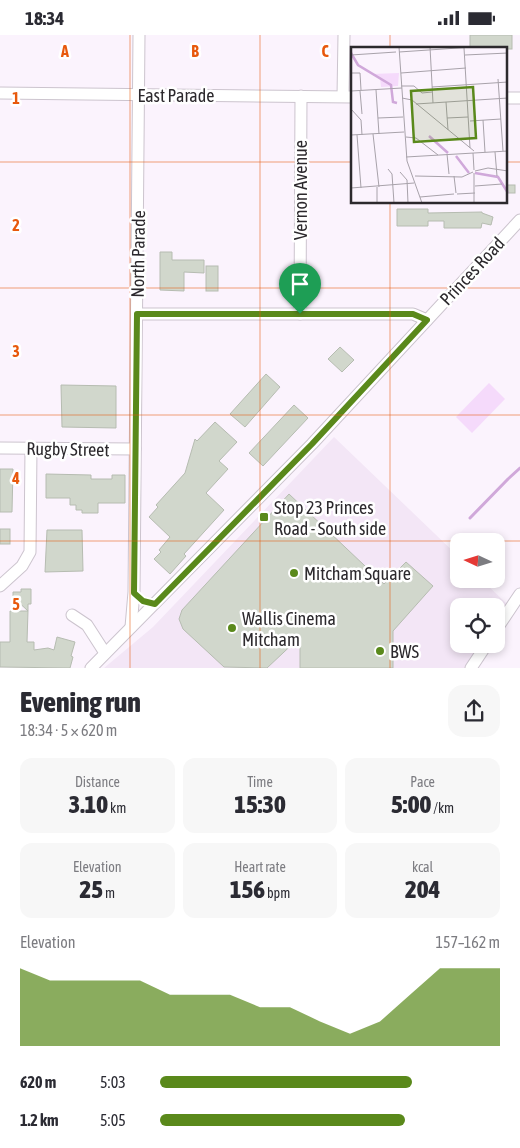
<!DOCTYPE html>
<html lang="en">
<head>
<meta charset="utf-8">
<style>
  :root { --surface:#fff; --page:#f7f7f7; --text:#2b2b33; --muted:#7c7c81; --accent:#5a891b }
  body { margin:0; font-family:"Asap Condensed",sans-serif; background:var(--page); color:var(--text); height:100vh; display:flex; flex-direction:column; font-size:19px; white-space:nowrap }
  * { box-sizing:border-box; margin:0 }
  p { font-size:16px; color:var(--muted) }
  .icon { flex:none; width:28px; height:28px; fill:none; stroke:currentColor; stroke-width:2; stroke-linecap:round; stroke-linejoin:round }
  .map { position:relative; height:633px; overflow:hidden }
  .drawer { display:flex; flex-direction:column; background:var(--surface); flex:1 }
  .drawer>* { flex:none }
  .needle { width:32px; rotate:274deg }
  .buttons { position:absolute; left:450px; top:498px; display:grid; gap:10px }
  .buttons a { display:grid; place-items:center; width:55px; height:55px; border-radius:10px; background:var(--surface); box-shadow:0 2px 8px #0003; font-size:25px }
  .pin { position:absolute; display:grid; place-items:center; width:42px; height:42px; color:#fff; margin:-51px -21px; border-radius:50% 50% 50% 0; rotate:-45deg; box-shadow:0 0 5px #0007 }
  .pin .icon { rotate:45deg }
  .round { display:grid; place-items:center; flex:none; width:52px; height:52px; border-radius:15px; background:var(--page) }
  .summary { display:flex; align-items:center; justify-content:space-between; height:85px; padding:0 20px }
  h1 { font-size:28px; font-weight:800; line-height:38px }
  .stats { display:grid; grid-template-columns:repeat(3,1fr); gap:8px; height:85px; padding:5px 20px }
  .stats div { display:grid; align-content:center; border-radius:12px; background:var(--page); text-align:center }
  .stats b { font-size:25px; font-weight:800 }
  .stats small { font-size:14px; font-weight:400 }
  .stats p { font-size:14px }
  .chart { height:140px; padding:10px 20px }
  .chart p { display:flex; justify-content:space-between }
  .chart svg { width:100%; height:90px; margin-top:5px; fill:var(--accent); opacity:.7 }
  ul { padding:0 20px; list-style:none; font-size:16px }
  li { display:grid; grid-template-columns:80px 60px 1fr; align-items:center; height:38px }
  li i { height:12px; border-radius:6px; background:var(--accent) }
  .status { display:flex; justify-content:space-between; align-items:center; height:35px; padding:0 25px; background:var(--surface); direction:ltr }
  .status svg { height:14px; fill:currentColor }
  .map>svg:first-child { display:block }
  .built { fill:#f3e6f6 }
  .pitch { fill:#f5dafb }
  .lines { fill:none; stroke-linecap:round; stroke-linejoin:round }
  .stream { stroke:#d0a8da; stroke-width:3 }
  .building { fill:#d1d7cc; stroke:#b6bcb1 }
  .minor-casing { stroke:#ccc4ce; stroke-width:13 }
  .minor { stroke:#fff; stroke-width:11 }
  .route-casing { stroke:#fff; stroke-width:10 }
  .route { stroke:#5a891b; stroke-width:6 }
  .grid { fill:none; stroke:#e8590c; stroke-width:1; stroke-opacity:0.55 }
  .poi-dot { fill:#5a891b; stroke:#fff; stroke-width:2 }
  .labels { text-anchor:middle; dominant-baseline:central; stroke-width:5; stroke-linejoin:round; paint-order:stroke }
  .street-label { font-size:18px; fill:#2c292d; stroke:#fff }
  .poi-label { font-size:18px; fill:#2c292d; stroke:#fff; text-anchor:start }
  .inset-river { fill:none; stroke:#d0a8da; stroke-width:2.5 }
  .inset-road { fill:none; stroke:#a8a2aa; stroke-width:1 }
  .view { fill:#5a891b; fill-opacity:0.15; stroke:#5a891b; stroke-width:2.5 }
  .inset-edge { fill:none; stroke:#2c292d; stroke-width:2.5 }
  .grid-label { font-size:16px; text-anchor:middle; font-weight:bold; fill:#e8590c; stroke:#fff; stroke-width:5; stroke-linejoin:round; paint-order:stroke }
</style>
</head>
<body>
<div class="status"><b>18:34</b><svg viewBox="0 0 49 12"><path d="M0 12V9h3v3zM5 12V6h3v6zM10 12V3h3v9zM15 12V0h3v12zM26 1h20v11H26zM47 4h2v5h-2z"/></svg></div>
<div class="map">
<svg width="520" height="633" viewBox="0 0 520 633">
  <rect width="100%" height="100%" fill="#fbf3fd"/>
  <path class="built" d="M334,402L459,522V544H481L508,570L496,588V571H459V609H482L466,633H104L153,592Z"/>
  <path class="pitch" d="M489,348L505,364L472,398L456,382Z"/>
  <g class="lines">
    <path class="stream" d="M470,483L508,444L520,433"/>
  </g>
  <g class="building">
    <rect x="470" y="0" width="42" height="14"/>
    <rect x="507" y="150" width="8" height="8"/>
    <path d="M397,174H428V178L482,177V178L493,182L491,190L482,188L481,193H444V186H428V191H397Z"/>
    <path d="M160,217H172V225H204V238L184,237V256L160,255Z"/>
    <rect x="206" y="231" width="12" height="25"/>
    <path d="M340,312L354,325L342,337L328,324Z"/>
    <path d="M266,339L280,352L245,392L230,379Z"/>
    <path d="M61,350L116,351V393L62,392Z"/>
    <path d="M294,370L308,383L263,431L249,418Z"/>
    <path d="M215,387L237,407L219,426L228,434L206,458L224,475L184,519L186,521L170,539L154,524L161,517L159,515L170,502L149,482L158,472L156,470L185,438L195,404L197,406Z"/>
    <path d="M0,434H13L12,477H0Z"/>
    <path d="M46,439L91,440V444H112V440H125V468H98V478H82V475H76V470H70V463H46Z"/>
    <path d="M289,459L384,549L406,527L433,551L393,596V633H300V602L267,633L224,632L183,594L179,584L182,575Z"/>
    <rect x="0" y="494" width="10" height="15"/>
    <path d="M47,495H82L83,536L45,537Z"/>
    <path d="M21,554H31V569H28V576L13,562V557H21Z"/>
    <path d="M10,576H28L27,607H34V615L48,613L54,615L57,602L75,607L71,621L73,622L70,633L0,632V607H10Z"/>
  </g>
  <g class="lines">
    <g class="minor-casing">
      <g id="minor">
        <path d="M0,58L352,62"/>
        <path d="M343,61L344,0"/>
        <path d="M506,63H520"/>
        <path d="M137,279H413L427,285"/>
        <path d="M300,279L301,61"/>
        <path d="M0,413L135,414"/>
        <path d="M0,551L22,531L30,517L31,413"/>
        <path d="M72,580L87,590L105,618"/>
        <path d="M131,592L134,557L139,0"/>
        <path d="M496,595L520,559"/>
        <path d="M91,633L312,409L520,185"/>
        <path d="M471,633L487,609"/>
      </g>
    </g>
    <use href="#minor" class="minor"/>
  </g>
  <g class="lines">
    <g class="route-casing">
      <path id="route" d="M137,279H413L427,285L312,409L155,569L143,566L134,558Z"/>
    </g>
    <use href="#route" class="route"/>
  </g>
  <path class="grid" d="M130,0V633M260,0V633M390,0V14M0,127H352M506,127H520M390,168V633M0,253H520M0,380H520M0,506H459M496,506H520"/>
  <g class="poi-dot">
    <rect x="259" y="477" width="10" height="10" rx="2.5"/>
    <circle cx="294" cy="538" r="5"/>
    <circle cx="232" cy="593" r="5"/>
    <circle cx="380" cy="616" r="5"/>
  </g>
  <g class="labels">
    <g class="street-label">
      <text x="176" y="60">East Parade</text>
      <text transform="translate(300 155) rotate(-90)">Vernon Avenue</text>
      <text transform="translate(138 219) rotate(-89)">North Parade</text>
      <text transform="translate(472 236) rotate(-47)">Princes Road</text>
      <text transform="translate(68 414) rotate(1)">Rugby Street</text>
    </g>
    <g class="poi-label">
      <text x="274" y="472">Stop 23 Princes<tspan x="274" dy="21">Road - South side</tspan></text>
      <text x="304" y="538">Mitcham Square</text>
      <text x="242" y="583">Wallis Cinema<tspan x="242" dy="21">Mitcham</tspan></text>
      <text x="390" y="616">BWS</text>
    </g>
  </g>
  <g transform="translate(351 12)">
    <rect width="156" height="156" fill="#fbf3fd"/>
    <path d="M48,26L47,39L30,40L29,31L21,27Z" fill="#f5dafb"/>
    <path class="inset-river" d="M0,6L7,18L40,38L42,55L46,56M78,89L97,106M105,109L118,126M124,126L147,130L157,146"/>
    <path class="inset-road" d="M48,0L56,114L71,156M79,0L82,56M113,1L119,101M48,5L122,0M0,8L45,5M114,8L157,6M0,26H9L10,43M50,26L115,21M147,32L152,104M50,39H63L71,46L81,45M81,40L157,35M25,43L28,87M0,44L51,41M9,44L11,67M51,51L61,53L123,104M95,55L97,83M65,57L157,51M0,62L10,73L11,88M27,71L52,70M96,71L117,70M132,73L134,105M119,74L150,72M22,87L28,140M0,88L53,85M6,88L10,141M55,90L65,91L87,108M144,105L146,129M122,106L123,123M96,107L98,127M55,110L157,104M37,122L41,127L43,156M124,124L137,121L157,124M49,125L56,133L57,156M123,126V156M64,129L111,130L122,125M103,129L105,146M124,139L151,137M26,140V156M0,141L63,136M106,147L124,146M69,150L103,147M128,156H154"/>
    <path class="view" d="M122,40L125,91L63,95L60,44Z"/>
    <rect width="156" height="156" class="inset-edge"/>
  </g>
  <g class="grid-label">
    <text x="65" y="22">A</text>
    <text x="195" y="22">B</text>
    <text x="325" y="22">C</text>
    <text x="16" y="69">1</text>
    <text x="16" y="196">2</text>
    <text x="16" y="322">3</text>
    <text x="16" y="449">4</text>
    <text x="16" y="575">5</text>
  </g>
</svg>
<div class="buttons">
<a><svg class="needle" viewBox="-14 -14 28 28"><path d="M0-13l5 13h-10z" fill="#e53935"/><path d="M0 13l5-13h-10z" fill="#7c7c81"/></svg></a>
<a><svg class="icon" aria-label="locate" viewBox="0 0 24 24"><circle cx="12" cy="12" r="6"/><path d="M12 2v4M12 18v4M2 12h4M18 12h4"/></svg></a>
</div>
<div class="pin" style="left:300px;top:279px;background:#1e9e55"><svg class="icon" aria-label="arrive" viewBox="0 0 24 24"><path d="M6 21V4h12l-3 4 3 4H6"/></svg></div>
</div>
<section class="drawer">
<div class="summary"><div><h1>Evening run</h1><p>18:34 · 5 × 620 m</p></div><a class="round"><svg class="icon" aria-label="share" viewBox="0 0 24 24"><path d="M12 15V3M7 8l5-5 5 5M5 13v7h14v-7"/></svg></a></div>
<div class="stats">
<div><p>Distance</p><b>3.10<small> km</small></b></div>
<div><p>Time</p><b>15:30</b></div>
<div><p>Pace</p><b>5:00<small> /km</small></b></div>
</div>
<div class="stats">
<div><p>Elevation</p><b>25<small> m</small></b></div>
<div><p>Heart rate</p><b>156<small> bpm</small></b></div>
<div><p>kcal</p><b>204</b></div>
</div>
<div class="chart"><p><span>Elevation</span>157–162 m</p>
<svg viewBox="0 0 160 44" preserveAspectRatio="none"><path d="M0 44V6L10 12L20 12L30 12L40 12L50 19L60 19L70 19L80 25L90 25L100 32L110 38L120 32L130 19L140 6L150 6L160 6V44z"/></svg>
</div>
<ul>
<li><b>620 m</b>5:03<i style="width:74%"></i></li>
<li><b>1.2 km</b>5:05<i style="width:72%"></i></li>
</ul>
</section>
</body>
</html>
